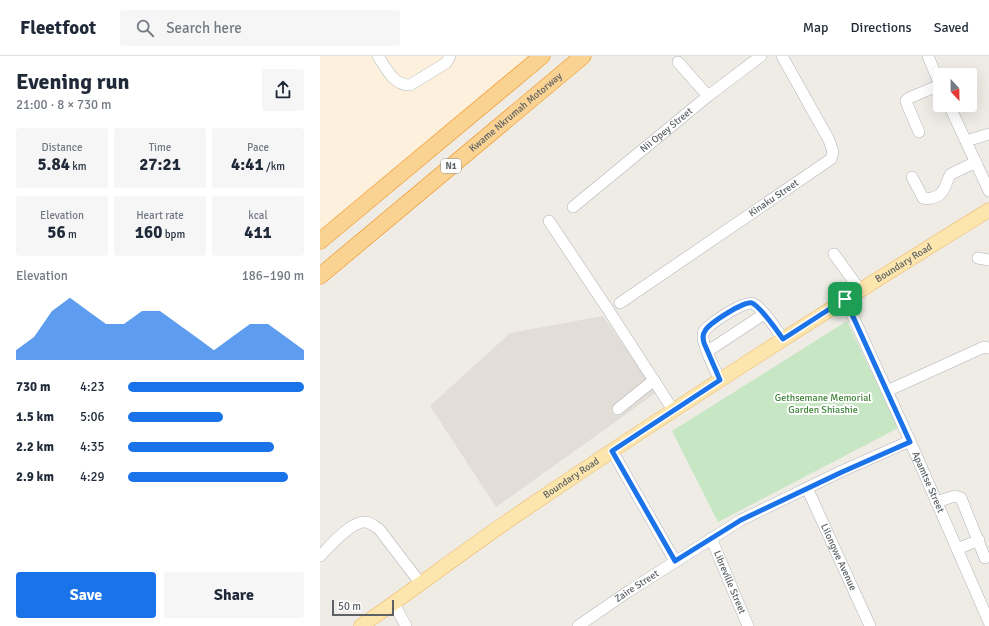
<!DOCTYPE html>
<html lang="en">
<head>
<meta charset="utf-8">
<style>
  :root { --surface:#fff; --page:#f6f6f7; --text:#1f2937; --muted:#747a83; --line:#e0e1e3; --accent:#1a73e8 }
  body { margin:0; font-family:Signika,sans-serif; background:var(--page); color:var(--text); height:100vh; display:flex; flex-direction:column; font-size:15px; white-space:nowrap }
  * { box-sizing:border-box; margin:0 }
  p { font-size:13px; color:var(--muted) }
  .icon { flex:none; width:22px; height:22px; fill:none; stroke:currentColor; stroke-width:2; stroke-linecap:round; stroke-linejoin:round }
  .map { position:relative; flex:1; overflow:hidden }
  .drawer { display:flex; flex-direction:column; background:var(--surface); width:320px }
  .drawer>* { flex:none }
  .needle { width:26px; rotate:158deg }
  .controls { position:absolute; left:613px; top:12px; display:grid; gap:8px }
  .controls a { display:grid; place-items:center; width:44px; height:44px; border-radius:4px; background:var(--surface); box-shadow:0 4px 16px #0002; font-size:20px }
  .scale { position:absolute; left:12px; bottom:10px; width:62px; box-sizing:border-box; padding-left:4px; border:2px solid #5d6266; border-top:0; font-size:11px; line-height:14px; white-space:nowrap; color:#5d6266; -webkit-text-stroke:3px #fff; paint-order:stroke }
  .pin { position:absolute; display:grid; place-items:center; width:34px; height:34px; color:#fff; margin:-17px; border-radius:8px; box-shadow:0 2px 6px #0006 }
  .round { display:grid; place-items:center; flex:none; width:42px; height:42px; border-radius:4px; background:var(--page) }
  .head { display:flex; align-items:center; justify-content:space-between; height:68px; padding:0 16px }
  h1 { font-size:22px; font-weight:700; line-height:30px }
  .figures { display:grid; grid-template-columns:repeat(3,1fr); gap:6px; height:68px; padding:4px 16px }
  .figures div { display:grid; align-content:center; border-radius:4px; background:var(--page); text-align:center }
  .figures b { font-size:17px; font-weight:700 }
  .figures small { font-size:11px; font-weight:400 }
  .figures p { font-size:11px }
  .chart { height:112px; padding:8px 16px }
  .chart p { display:flex; justify-content:space-between }
  .chart svg { width:100%; height:72px; margin-top:4px; fill:var(--accent); opacity:.7 }
  .button { display:flex; gap:8px; margin-top:auto; padding:8px 16px }
  .button a { flex:1; height:46px; border-radius:4px; background:var(--accent); color:#fff; font-size:16px; font-weight:700; line-height:46px; text-align:center }
  .button a+a { background:var(--page); color:var(--text) }
  ul { padding:0 16px; list-style:none; font-size:13px }
  li { display:grid; grid-template-columns:64px 48px 1fr; align-items:center; height:30px }
  li i { height:10px; border-radius:5px; background:var(--accent) }
  header { display:flex; align-items:center; gap:24px; box-sizing:border-box; height:56px; padding:0 20px; background:var(--surface); border-bottom:1px solid var(--line) }
  header strong { font-size:19px }
  nav { display:flex; gap:22px; margin-inline-start:auto; font-size:14px }
  .search { width:280px; height:36px; background:var(--page); display:flex; align-items:center; gap:10px; box-sizing:border-box; padding:0 14px; border-radius:4px; color:var(--muted); font-size:15px }
  main { display:flex; flex:1; min-height:0 }
  .map>svg:first-child { display:block }
  .commercial { fill:#fdf1dd }
  .education { fill:#e2ddd7 }
  .green { fill:#c7e6c3 }
  .lines { fill:none; stroke-linecap:round; stroke-linejoin:round }
  .minor-casing { stroke:#b1b4b8; stroke-width:12 }
  .major-casing { stroke:#eeb460; stroke-width:15 }
  .highway-casing { stroke:#ef8806; stroke-width:17 }
  .minor { stroke:#fff; stroke-width:11 }
  .major { stroke:#fde6ad; stroke-width:14 }
  .highway { stroke:#fad292; stroke-width:16 }
  .route-casing { stroke:#fff; stroke-width:8 }
  .route { stroke:#1a73e8; stroke-width:5 }
  .labels { text-anchor:middle; dominant-baseline:central; stroke-width:4; stroke-linejoin:round; paint-order:stroke }
  .shield { fill:#fff; stroke:#8e9194; stroke-width:1 }
  .shield-label { font-size:9px; font-weight:bold; fill:#5d6266 }
  .street-label { font-size:10px; fill:#5d6266; stroke:#fff }
  .park-label { font-size:10px; fill:#3d8337; stroke:#fff }
</style>
</head>
<body>
<header>
<strong>Fleetfoot</strong>
<div class="search"><svg class="icon" aria-label="search" viewBox="0 0 24 24"><circle cx="10" cy="10" r="6"/><path d="M15 15l6 6"/></svg>Search here</div>
<nav><a>Map</a><a>Directions</a><a>Saved</a></nav>
</header>
<main>
<section class="drawer">
<div class="head"><div><h1>Evening run</h1><p>21:00 · 8 × 730 m</p></div><a class="round"><svg class="icon" aria-label="share" viewBox="0 0 24 24"><path d="M12 15V3M7 8l5-5 5 5M5 13v7h14v-7"/></svg></a></div>
<div class="figures">
<div><p>Distance</p><b>5.84<small> km</small></b></div>
<div><p>Time</p><b>27:21</b></div>
<div><p>Pace</p><b>4:41<small> /km</small></b></div>
</div>
<div class="figures">
<div><p>Elevation</p><b>56<small> m</small></b></div>
<div><p>Heart rate</p><b>160<small> bpm</small></b></div>
<div><p>kcal</p><b>411</b></div>
</div>
<div class="chart"><p><span>Elevation</span>186–190 m</p>
<svg viewBox="0 0 160 44" preserveAspectRatio="none"><path d="M0 44V38L10 30L20 14L30 6L40 14L50 22L60 22L70 14L80 14L90 22L100 30L110 38L120 30L130 22L140 22L150 30L160 38V44z"/></svg>
</div>
<ul>
<li><b>730 m</b>4:23<i style="width:100%"></i></li>
<li><b>1.5 km</b>5:06<i style="width:54%"></i></li>
<li><b>2.2 km</b>4:35<i style="width:83%"></i></li>
<li><b>2.9 km</b>4:29<i style="width:91%"></i></li>
</ul>
<div class="button"><a>Save</a><a>Share</a></div>
</section>
<div class="map">
<svg width="669" height="570" viewBox="0 0 669 570">
  <rect width="100%" height="100%" fill="#efece6"/>
  <path class="commercial" d="M0,0H215L0,178Z"/>
  <path class="education" d="M283,260L337,336L176,451L110,350L190,277Z"/>
  <path class="green" d="M527,265L578,372L398,466L352,375Z"/>
  <g class="lines">
    <g class="minor-casing">
      <g id="minor">
        <path d="M58,0C66,12 74,30 90,29L126,7L130,0"/>
        <path d="M608,0L620,29"/>
        <path d="M358,6L388,40"/>
        <path d="M629,49L669,135"/>
        <path d="M599,76L587,48L586,45L589,42L620,29"/>
        <path d="M646,85L669,78"/>
        <path d="M592,121L603,142C606,143 609,142 612,142C626,139 624,128 631,118L656,106"/>
        <path id="s1" d="M253,151L388,40L441,0"/>
        <path d="M229,165L289,255L353,354"/>
        <path d="M514,198L540,234"/>
        <path d="M658,202L669,204"/>
        <path id="s2" d="M525,243L590,385L669,566"/>
        <path id="s3" d="M300,247L511,103L513,96L509,84L462,0"/>
        <path d="M388,295L444,258"/>
        <path d="M400,324C396,316 383,289 383,281C383,278 384,274 386,273C393,266 425,243 434,248C443,253 457,274 463,283"/>
        <path d="M567,335L664,291L669,292"/>
        <path d="M298,353L334,324"/>
        <path d="M292,395L355,505"/>
        <path id="s4" d="M487,432L550,570"/>
        <path d="M616,446L635,440L641,442L665,502"/>
        <path id="s5" d="M391,482L428,570"/>
        <path d="M637,493L659,484"/>
        <path d="M0,500C10,490 31,465 45,466C50,466 54,470 59,473L101,528"/>
        <path d="M74,548L86,570"/>
        <path id="s6" d="M258,570L309,535L421,464L522,415L590,385"/>
      </g>
    </g>
    <g class="major-casing">
      <g id="major">
        <path id="s7" d="M41,570C96,532 149,491 204,454C357,350 512,251 669,154"/>
      </g>
    </g>
    <g class="highway-casing">
      <g id="highway">
        <path d="M0,185L222,0"/>
        <path id="s8" d="M0,220L263,0"/>
      </g>
    </g>
    <use href="#minor" class="minor"/>
    <use href="#major" class="major"/>
    <use href="#highway" class="highway"/>
  </g>
  <g class="lines">
    <g class="route-casing">
      <path id="route" d="M525,243L590,386L522,416L421,464L355,505L292,395L400,324L384,287C383,283 382,279 385,275C388,268 425,244 432,247C441,251 457,275 463,283Z"/>
    </g>
    <use href="#route" class="route"/>
  </g>
  <g class="labels">
    <rect class="shield" x="121" y="103" width="20" height="14" rx="3"/>
    <g class="shield-label">
      <text x="131" y="110">N1</text>
    </g>
    <g class="street-label">
      <text stroke="none"><textPath href="#s8" startOffset="255">Kwame Nkrumah Motorway</textPath></text>
      <text stroke="none"><textPath href="#s1" startOffset="121">Nii Opey Street</textPath></text>
      <text stroke="none"><textPath href="#s3" startOffset="186">Kinaku Street</textPath></text>
      <text stroke="none"><textPath href="#s7" startOffset="653">Boundary Road</textPath></text>
      <text stroke="none"><textPath href="#s7" startOffset="257">Boundary Road</textPath></text>
      <text stroke="none"><textPath href="#s2" startOffset="201">Apamtse Street</textPath></text>
      <text stroke="none"><textPath href="#s4" startOffset="76">Lilongwe Avenue</textPath></text>
      <text stroke="none"><textPath href="#s5" startOffset="48">Libreville Street</textPath></text>
      <text stroke="none"><textPath href="#s6" startOffset="71">Zaire Street</textPath></text>
    </g>
    <g class="park-label">
      <text x="503" y="342">Gethsemane Memorial<tspan x="503" dy="12">Garden Shiashie</tspan></text>
    </g>
  </g>
</svg>
<div class="controls">
<a><svg class="needle" viewBox="-14 -14 28 28"><path d="M0-13l5 13h-10z" fill="#e53935"/><path d="M0 13l5-13h-10z" fill="#747a83"/></svg></a>
</div>
<div class="scale">50 m</div>
<div class="pin" style="left:525px;top:243px;background:#1e9e55"><svg class="icon" aria-label="arrive" viewBox="0 0 24 24"><path d="M6 21V4h12l-3 4 3 4H6"/></svg></div>
</div>
</main>
</body>
</html>
